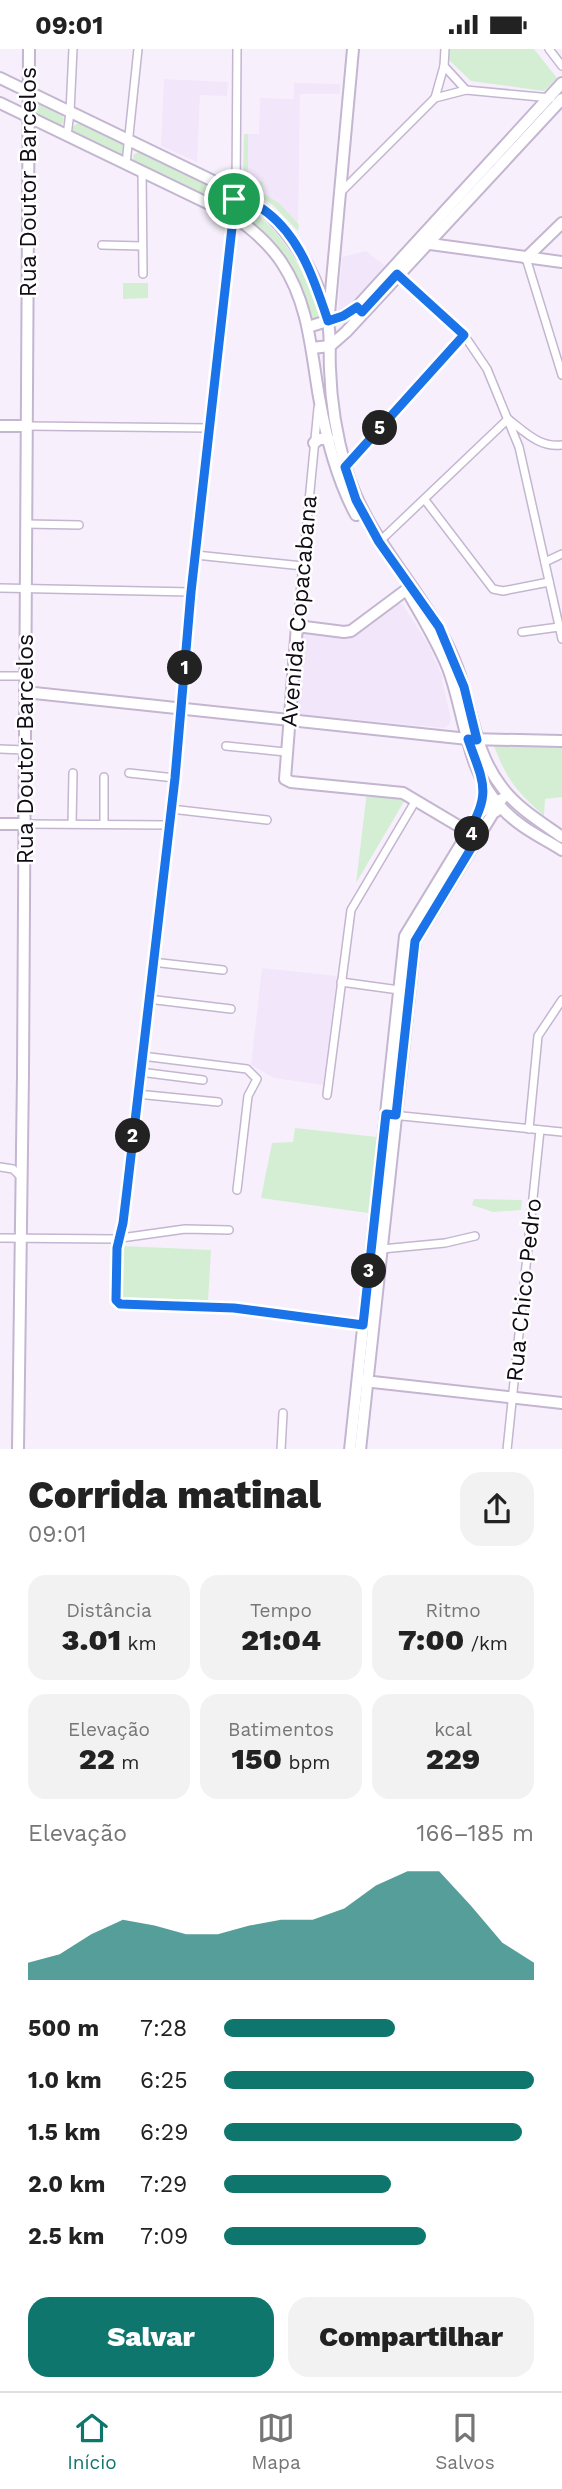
<!DOCTYPE html>
<html lang="pt">
<head>
<meta charset="utf-8">
<style>
  :root { --surface:#fff; --page:#f2f2f2; --text:#222; --muted:#767676; --line:#e0e0e0; --accent:#0f766e }
  body { margin:0; font-family:"Work Sans",sans-serif; background:var(--page); color:var(--text); height:100vh; display:flex; flex-direction:column; font-size:26px; white-space:nowrap }
  * { box-sizing:border-box; margin:0 }
  p { font-size:23px; color:var(--muted) }
  .icon { flex:none; width:38px; height:38px; fill:none; stroke:currentColor; stroke-width:2; stroke-linecap:round; stroke-linejoin:round }
  .map { position:relative; height:1400px; overflow:hidden }
  .sheet { display:flex; flex-direction:column; background:var(--surface); flex:1 }
  .sheet>* { flex:none }
  .pin { position:absolute; display:grid; place-items:center; width:60px; height:60px; color:#fff; margin:-30px; border:4px solid #fff; border-radius:50%; box-shadow:0 2px 7px #0007 }
  .km { position:absolute; width:35px; height:35px; margin:-18px; border-radius:50%; background:#222; color:#fff; font-size:19px; line-height:35px; text-align:center }
  .round { display:grid; place-items:center; flex:none; width:74px; height:74px; border-radius:21px; background:var(--page) }
  .overview { display:flex; align-items:center; justify-content:space-between; height:119px; padding:0 28px }
  h1 { font-size:38px; font-weight:800; line-height:52px }
  .figures { display:grid; grid-template-columns:repeat(3,1fr); gap:10px; height:119px; padding:7px 28px }
  .figures div { display:grid; align-content:center; border-radius:18px; background:var(--page); text-align:center }
  .figures b { font-size:30px; font-weight:800 }
  .figures small { font-size:19px; font-weight:400 }
  .figures p { font-size:19px }
  .chart { height:196px; padding:14px 28px }
  .chart p { display:flex; justify-content:space-between }
  .chart svg { width:100%; height:126px; margin-top:7px; fill:var(--accent); opacity:.7 }
  .button { display:flex; gap:14px; margin-top:auto; padding:14px 28px }
  .button a { flex:1; height:80px; border-radius:21px; background:var(--accent); color:#fff; font-size:28px; font-weight:800; line-height:80px; text-align:center }
  .button a+a { background:var(--page); color:var(--text) }
  ul { padding:0 28px; list-style:none; font-size:23px }
  li { display:grid; grid-template-columns:112px 84px 1fr; align-items:center; height:52px }
  li i { height:18px; border-radius:9px; background:var(--accent) }
  .status { display:flex; justify-content:space-between; align-items:center; height:49px; padding:0 35px; background:var(--surface); direction:ltr }
  .status svg { height:19px; fill:currentColor }
  .tab-bar { display:flex; justify-content:space-around; align-items:center; height:98px; border-top:2px solid var(--line); background:var(--surface); font-size:19px; color:var(--muted) }
  .tab-bar a { display:grid; justify-items:center; gap:4px }
  .tab-bar .active { color:var(--accent) }
  .map>svg:first-child { display:block }
  .built { fill:#f2e6fb }
  .green { fill:#d3eed2 }
  .lines { fill:none; stroke-linecap:round; stroke-linejoin:round }
  .street-casing { stroke:#c4b5d1; stroke-width:10 }
  .secondary-casing { stroke:#c4b5d1; stroke-width:14 }
  .street { stroke:#fff; stroke-width:7 }
  .secondary { stroke:#fff; stroke-width:10 }
  .route-casing { stroke:#fff; stroke-width:14 }
  .route { stroke:#1a73e8; stroke-width:9 }
  .labels { text-anchor:middle; dominant-baseline:central; stroke-width:5; stroke-linejoin:round; paint-order:stroke }
  .street-label { font-size:23px; fill:#0f0a13; stroke:#fff }
</style>
</head>
<body>
<div class="status"><b>09:01</b><svg viewBox="0 0 49 12"><path d="M0 12V9h3v3zM5 12V6h3v6zM10 12V3h3v9zM15 12V0h3v12zM26 1h20v11H26zM47 4h2v5h-2z"/></svg></div>
<div class="map">
<svg width="562" height="1401" viewBox="0 0 562 1401">
  <rect width="100%" height="100%" fill="#f7f0fc"/>
  <g class="built">
    <path d="M164,30L228,33L227,47L200,46L197,113L161,97Z"/>
    <path d="M294,34L340,35V45H300L298,182L273,156L243,138L244,85H259L260,49L294,50Z"/>
    <path d="M366,202L385,217L342,263H338L342,208Z"/>
    <path d="M399,554L403,556L428,595L443,629L442,632L451,670L449,676L444,679L296,665L303,584L344,589L352,587Z"/>
    <path d="M262,919L337,927L323,1036L274,1029L251,1016Z"/>
  </g>
  <g class="green">
    <path d="M450,0H534L557,29L544,42L471,32L449,11Z"/>
    <path d="M38,55L62,67L64,70L62,76L57,77L33,66V57Z"/>
    <path d="M76,75H80L123,96L124,99L122,105L118,106L77,87L73,83V78Z"/>
    <path d="M244,85H248V132L263,133V144L280,155L299,176L298,182L273,156L243,138Z"/>
    <path d="M139,103L225,144L226,151L219,155L134,114L133,106Z"/>
    <path d="M241,156H245C285,184 307,224 320,271L312,273L302,243L238,164Z"/>
    <path d="M123,234H148V249L123,250Z"/>
    <path d="M493,694L562,698V748L545,750L544,767C515,740 507,732 493,694Z"/>
    <path d="M367,743L406,749L356,834Z"/>
    <path d="M295,1079L377,1088L368,1164L261,1149L272,1094L293,1093Z"/>
    <path d="M474,1150L522,1151L521,1161L493,1163L472,1156Z"/>
    <path d="M122,1197L211,1201L208,1252L120,1251Z"/>
  </g>
  <g class="lines">
    <g class="street-casing">
      <g id="street">
        <path d="M237,0L236,143L191,543L175,729L123,1174L117,1199L116,1252L120,1255L234,1259L363,1276"/>
        <path d="M549,0L562,17"/>
        <path d="M444,17L466,41"/>
        <path d="M435,49L466,41L551,49"/>
        <path d="M67,87L70,63L73,0"/>
        <path d="M126,115L138,0"/>
        <path d="M142,122L143,225"/>
        <path d="M340,144L435,49L444,17L445,0"/>
        <path d="M102,196L142,197"/>
        <path d="M526,209L562,326"/>
        <path d="M397,225L464,286L487,320L519,398L562,590"/>
        <path d="M508,370C525,383 540,399 562,396"/>
        <path d="M27,377L209,379"/>
        <path d="M345,418L464,286"/>
        <path d="M425,451L493,540L503,542L549,533"/>
        <path d="M26,475L79,476"/>
        <path d="M379,493L508,370"/>
        <path d="M196,506L303,517"/>
        <path d="M545,513L562,505"/>
        <path d="M0,539L191,543"/>
        <path d="M297,577L318,359"/>
        <path d="M522,583L559,578"/>
        <path d="M0,627H25"/>
        <path d="M226,697L285,703"/>
        <path d="M0,700L25,701"/>
        <path d="M129,724L175,729"/>
        <path d="M171,760L267,771"/>
        <path d="M24,775L169,776"/>
        <path d="M72,775L73,724"/>
        <path d="M104,775V728"/>
        <path d="M152,913L223,921"/>
        <path d="M341,933L399,941"/>
        <path d="M148,950L231,960"/>
        <path d="M142,1007L247,1020L257,1030L248,1047L237,1141"/>
        <path d="M140,1023L203,1031"/>
        <path d="M137,1045L218,1053"/>
        <path d="M327,1046L351,861L416,751"/>
        <path d="M392,1066L562,1083"/>
        <path d="M529,1080L538,987L562,951"/>
        <path d="M0,1118L13,1120L22,1129"/>
        <path d="M0,1189L114,1190L185,1180L229,1181"/>
        <path d="M382,1200L445,1194L475,1187"/>
        <path d="M281,1401L283,1364"/>
        <path d="M507,1401L540,1081"/>
      </g>
    </g>
    <g class="secondary-casing">
      <g id="secondary">
        <path d="M0,29L236,143C247,150 261,157 271,167C297,193 322,235 328,273C331,289 329,305 330,320C331,353 337,389 346,420C368,495 430,546 457,618C472,658 474,702 501,737C516,758 541,773 562,788"/>
        <path d="M0,54L232,166C251,179 269,194 282,214C309,255 311,302 319,348C326,388 337,431 356,466"/>
        <path d="M423,194L562,213"/>
        <path d="M526,209L562,174"/>
        <path d="M329,265L353,0"/>
        <path d="M308,278L343,267L357,258L562,34"/>
        <path d="M312,299L330,297L346,283L562,50"/>
        <path d="M0,377H27"/>
        <path d="M314,394L319,390H329"/>
        <path d="M406,541L351,582L344,583L297,577L285,730L291,733L403,744L472,785"/>
        <path d="M408,543C422,568 437,592 448,619C465,664 466,722 501,758C517,777 541,788 562,801"/>
        <path d="M25,643L468,690L562,692"/>
        <path d="M0,775H24"/>
        <path d="M364,1332L562,1354"/>
        <path d="M18,1401L23,1025L29,0"/>
        <path d="M350,1401L405,887L480,764L489,756L502,750"/>
        <path d="M360,1401L415,892L493,764L501,759"/>
      </g>
    </g>
    <use href="#street" class="street"/>
    <use href="#secondary" class="secondary"/>
  </g>
  <g class="lines">
    <g class="route-casing">
      <path id="route" d="M236,143C246,150 258,156 268,164C301,190 315,233 328,272L343,267L357,258L362,263L397,225L464,286L345,418L356,451L379,493L439,578L464,638L477,691L468,690C482,731 493,743 468,783L478,788L415,892L396,1066L386,1065L363,1276L234,1259L120,1255L116,1251L117,1199L123,1174L127,1141L175,729L191,543Z"/>
    </g>
    <use href="#route" class="route"/>
  </g>
  <g class="labels">
    <g class="street-label">
      <text transform="translate(28 133) rotate(-90)">Rua Doutor Barcelos</text>
      <text transform="translate(299 562) rotate(-85)">Avenida Copacabana</text>
      <text transform="translate(25 700) rotate(-90)">Rua Doutor Barcelos</text>
      <text transform="translate(524 1241) rotate(-84)">Rua Chico Pedro</text>
    </g>
  </g>
</svg>
<div class="pin" style="left:234px;top:150px;background:#1e9e55"><svg class="icon" aria-label="arrive" viewBox="0 0 24 24"><path d="M6 21V4h12l-3 4 3 4H6"/></svg></div>
<b class="km" style="left:185px;top:619px">1</b>
<b class="km" style="left:133px;top:1087px">2</b>
<b class="km" style="left:369px;top:1222px">3</b>
<b class="km" style="left:472px;top:785px">4</b>
<b class="km" style="left:380px;top:379px">5</b>
</div>
<section class="sheet">
<div class="overview"><div><h1>Corrida matinal</h1><p>09:01</p></div><a class="round"><svg class="icon" aria-label="share" viewBox="0 0 24 24"><path d="M12 15V3M7 8l5-5 5 5M5 13v7h14v-7"/></svg></a></div>
<div class="figures">
<div><p>Distância</p><b>3.01<small> km</small></b></div>
<div><p>Tempo</p><b>21:04</b></div>
<div><p>Ritmo</p><b>7:00<small> /km</small></b></div>
</div>
<div class="figures">
<div><p>Elevação</p><b>22<small> m</small></b></div>
<div><p>Batimentos</p><b>150<small> bpm</small></b></div>
<div><p>kcal</p><b>229</b></div>
</div>
<div class="chart"><p><span>Elevação</span>166–185 m</p>
<svg viewBox="0 0 160 44" preserveAspectRatio="none"><path d="M0 44V38L10 35L20 28L30 23L40 25L50 28L60 28L70 25L80 23L90 23L100 19L110 11L120 6L130 6L140 18L150 31L160 38V44z"/></svg>
</div>
<ul>
<li><b>500 m</b>7:28<i style="width:55%"></i></li>
<li><b>1.0 km</b>6:25<i style="width:100%"></i></li>
<li><b>1.5 km</b>6:29<i style="width:96%"></i></li>
<li><b>2.0 km</b>7:29<i style="width:54%"></i></li>
<li><b>2.5 km</b>7:09<i style="width:65%"></i></li>
</ul>
<div class="button"><a>Salvar</a><a>Compartilhar</a></div>
</section>
<nav class="tab-bar">
<a class="active"><svg class="icon" aria-label="home" viewBox="0 0 24 24"><path d="M3 11l9-7 9 7M6 9v11h12V9"/></svg>Início</a>
<a><svg class="icon" aria-label="map" viewBox="0 0 24 24"><path d="M3 6l6-2 6 2 6-2v14l-6 2-6-2-6 2zM9 4v14M15 6v14"/></svg>Mapa</a>
<a><svg class="icon" aria-label="saved" viewBox="0 0 24 24"><path d="M7 4h10v16l-5-4-5 4z"/></svg>Salvos</a>
</nav>
</body>
</html>
